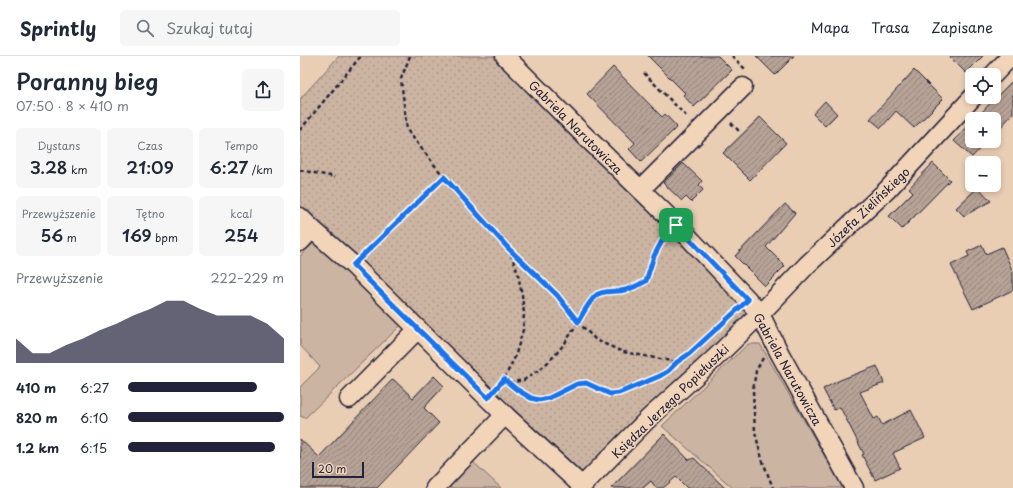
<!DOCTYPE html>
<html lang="pl">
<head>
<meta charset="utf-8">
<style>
  :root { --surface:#fff; --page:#f6f6f7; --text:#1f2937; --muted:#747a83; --line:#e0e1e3; --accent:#22223b }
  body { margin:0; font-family:"Playpen Sans",sans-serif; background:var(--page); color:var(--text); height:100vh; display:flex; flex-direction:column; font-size:15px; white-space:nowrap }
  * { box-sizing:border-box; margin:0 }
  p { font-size:13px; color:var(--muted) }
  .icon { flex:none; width:22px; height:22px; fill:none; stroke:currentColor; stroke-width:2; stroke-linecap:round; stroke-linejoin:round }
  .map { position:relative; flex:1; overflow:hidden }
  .panel { display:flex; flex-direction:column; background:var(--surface); width:300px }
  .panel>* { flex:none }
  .buttons { position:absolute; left:665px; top:12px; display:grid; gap:8px }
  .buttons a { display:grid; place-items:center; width:36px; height:36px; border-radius:6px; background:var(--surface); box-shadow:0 2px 6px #0003; font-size:20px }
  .scale { position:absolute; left:12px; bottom:10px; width:52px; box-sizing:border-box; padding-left:4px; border:2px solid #22223b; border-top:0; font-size:11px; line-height:14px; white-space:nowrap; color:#22223b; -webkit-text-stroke:3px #f2d5b9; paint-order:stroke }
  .pin { position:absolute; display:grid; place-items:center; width:34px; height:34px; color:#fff; margin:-17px; border-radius:8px; box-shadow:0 2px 6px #0006 }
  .round { display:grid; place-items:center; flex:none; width:42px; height:42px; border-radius:6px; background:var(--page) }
  .headline { display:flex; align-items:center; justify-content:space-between; height:68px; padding:0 16px }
  h1 { font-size:22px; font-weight:600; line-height:30px }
  .stats { display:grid; grid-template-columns:repeat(3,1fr); gap:6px; height:68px; padding:4px 16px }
  .stats div { display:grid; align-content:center; border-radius:6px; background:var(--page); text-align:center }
  .stats b { font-size:17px; font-weight:600 }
  .stats small { font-size:11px; font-weight:400 }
  .stats p { font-size:11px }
  .chart { height:112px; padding:8px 16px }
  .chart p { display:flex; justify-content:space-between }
  .chart svg { width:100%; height:72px; margin-top:4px; fill:var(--accent); opacity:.7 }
  ul { padding:0 16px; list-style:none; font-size:13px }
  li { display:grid; grid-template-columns:64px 48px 1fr; align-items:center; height:30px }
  li i { height:10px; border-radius:5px; background:var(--accent) }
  header { display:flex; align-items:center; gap:24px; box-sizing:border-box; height:56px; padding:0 20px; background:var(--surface); border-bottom:1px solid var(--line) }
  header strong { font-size:19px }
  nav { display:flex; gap:22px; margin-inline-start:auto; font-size:14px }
  .search { width:280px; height:36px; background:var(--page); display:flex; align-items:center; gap:10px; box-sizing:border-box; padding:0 14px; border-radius:6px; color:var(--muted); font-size:15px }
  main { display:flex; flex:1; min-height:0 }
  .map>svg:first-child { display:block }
  .grass { fill:#ccb4a2; stroke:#776b6e }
  .park { fill:url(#park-dots); stroke:#776b6e }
  .building { fill:url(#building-hatch); stroke:#22223b }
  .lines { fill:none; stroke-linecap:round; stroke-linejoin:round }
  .minor-casing { stroke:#22223b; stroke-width:21 }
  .path { stroke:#22223b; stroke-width:2.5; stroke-dasharray:4 3; stroke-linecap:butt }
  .minor { stroke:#f2d5b9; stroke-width:18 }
  .route-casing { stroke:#fff; stroke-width:8 }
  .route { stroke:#1a73e8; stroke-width:5 }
  .labels { text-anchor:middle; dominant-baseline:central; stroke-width:3; stroke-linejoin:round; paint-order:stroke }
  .street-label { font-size:12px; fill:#22223b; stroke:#f2d5b9 }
</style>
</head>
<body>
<header>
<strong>Sprintly</strong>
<div class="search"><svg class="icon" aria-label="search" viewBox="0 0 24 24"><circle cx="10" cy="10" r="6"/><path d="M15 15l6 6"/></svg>Szukaj tutaj</div>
<nav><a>Mapa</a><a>Trasa</a><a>Zapisane</a></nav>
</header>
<main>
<section class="panel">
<div class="headline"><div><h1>Poranny bieg</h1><p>07:50 · 8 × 410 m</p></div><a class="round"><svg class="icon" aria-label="share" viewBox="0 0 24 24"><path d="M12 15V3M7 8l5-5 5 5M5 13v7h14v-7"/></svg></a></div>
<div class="stats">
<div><p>Dystans</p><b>3.28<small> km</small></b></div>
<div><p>Czas</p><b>21:09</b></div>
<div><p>Tempo</p><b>6:27<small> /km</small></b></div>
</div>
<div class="stats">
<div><p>Przewyższenie</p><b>56<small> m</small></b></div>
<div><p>Tętno</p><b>169<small> bpm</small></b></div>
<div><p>kcal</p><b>254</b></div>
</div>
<div class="chart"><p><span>Przewyższenie</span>222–229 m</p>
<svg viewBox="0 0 160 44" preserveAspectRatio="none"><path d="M0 44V29L10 38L20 38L30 33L40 29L50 24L60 20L70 15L80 11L90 6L100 6L110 11L120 15L130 15L140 15L150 20L160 29V44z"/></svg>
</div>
<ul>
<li><b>410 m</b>6:27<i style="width:83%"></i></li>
<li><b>820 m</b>6:10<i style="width:100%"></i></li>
<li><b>1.2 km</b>6:15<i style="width:94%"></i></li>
</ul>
</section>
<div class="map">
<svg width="713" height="432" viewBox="0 0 713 432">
  <defs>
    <pattern id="park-dots" width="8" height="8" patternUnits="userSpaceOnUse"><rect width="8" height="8" fill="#ccb4a2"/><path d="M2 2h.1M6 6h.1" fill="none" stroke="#af9a8c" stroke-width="1.8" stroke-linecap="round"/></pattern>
    <pattern id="building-hatch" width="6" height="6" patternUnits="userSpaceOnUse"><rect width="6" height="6" fill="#b7a396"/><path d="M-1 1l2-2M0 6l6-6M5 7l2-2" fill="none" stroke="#94847c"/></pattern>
  </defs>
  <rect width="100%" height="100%" fill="#eaceb4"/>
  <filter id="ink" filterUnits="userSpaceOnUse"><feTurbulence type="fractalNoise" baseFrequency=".025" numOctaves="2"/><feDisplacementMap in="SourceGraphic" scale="8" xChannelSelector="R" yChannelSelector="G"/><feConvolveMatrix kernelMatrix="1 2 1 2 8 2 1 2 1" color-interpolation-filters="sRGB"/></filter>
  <g filter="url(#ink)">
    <g class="grass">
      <path d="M16,185L101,269L5,362L0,360V331L20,311L0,289V200Z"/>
      <path d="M448,288H460L543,432H433L362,370Z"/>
      <path d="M171,404L201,432H143Z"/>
    </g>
    <path class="park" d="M39,0H195L445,252L446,262L283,417C187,329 91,242 0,150V43Z"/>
    <g class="building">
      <path d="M348,0H418L432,14L394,51L383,39L385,37Z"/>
      <path d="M456,0H494L475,19Z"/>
      <path d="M649,0H683L666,17Z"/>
      <path d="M313,11L362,61L365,58L377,71L341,106L329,93L335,87L287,38Z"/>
      <path d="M614,14L643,43L614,72L596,55L581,72L570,63Z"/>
      <path d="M713,24V58L694,78V63H675Z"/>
      <path d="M525,45L537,58L525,70L513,58Z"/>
      <path d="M460,61L486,87L450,124L423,97Z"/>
      <path d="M672,66V85H687L672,101L654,85Z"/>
      <path d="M383,107L402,125L399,129L403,134L391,146L386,141L382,145L363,127Z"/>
      <path d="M633,107L650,124L602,173L589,160L613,136L609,132Z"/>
      <path d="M678,131L691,145L664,160L656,152Z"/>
      <path d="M485,148L495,157L466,191L485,210L465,230L435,200Z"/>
      <path d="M682,189L686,198L702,191L713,216V234L673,253L651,209L669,200L667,196Z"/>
      <path d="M577,310L584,327L560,336L574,363L578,361L582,369L611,354L625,382L593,397L600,412L575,424L562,399L564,398L540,351L534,354L523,333L540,324Z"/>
      <path d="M134,320L144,330L124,352L139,367L77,432H0V383L19,401L93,323L113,342Z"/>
      <path d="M364,378L389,404L394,402L425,432H387L376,421L363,432H356L351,425L343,432H311Z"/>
    </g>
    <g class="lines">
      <g class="minor-casing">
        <g id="minor">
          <path d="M205,0L286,81L377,169L448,244L460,258L480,298L554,432"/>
          <path d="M693,19L711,0"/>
          <path d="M341,134L346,128L443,31"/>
          <path d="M0,161L12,173"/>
          <path d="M0,186L12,173L53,209L205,359L282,430"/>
          <path d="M49,343L118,273"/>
          <path d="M135,432L205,359"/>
          <path d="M280,432L347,364L414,303L460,258L507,209L587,134L673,41"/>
        </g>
      </g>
      <g class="path">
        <path d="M110,0L101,23L107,74L144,121L209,193L218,218L222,239L224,257L223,274L215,301L204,323L198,330"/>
        <path d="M432,0L445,13L444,14"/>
        <path d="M344,17L388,62"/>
        <path d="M431,67L439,75"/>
        <path d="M0,74L61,0"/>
        <path d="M0,114L35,121"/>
        <path d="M210,195L257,239L278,266L296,284L323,296L377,306L389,298L426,264"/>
        <path d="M66,197L144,121"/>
        <path d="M463,302L456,315L453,334L455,376L462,403L473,432"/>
        <path d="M204,323L208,327L224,324L244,310L255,299L265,287L288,250L297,238L313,235H321L337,230L346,225C351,210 355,193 365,181"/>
        <path d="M208,327L231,342L239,344L249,342L277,328L286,327L310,338L319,337L361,320L368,315L377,306"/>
      </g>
      <use href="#minor" class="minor"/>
    </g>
  </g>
  <g class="lines" filter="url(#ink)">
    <g class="route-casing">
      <path id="route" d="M144,121L209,193L257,239L278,266C282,259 291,242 298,238C305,235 313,235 320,235C329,234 339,229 346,225L354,200L362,185L376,169L448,244L389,298L377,306L368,315L360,320L319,337L310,338L286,327L277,328L249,342L239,344L231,342L216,333L204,323L188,342L53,209Z"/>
    </g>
    <use href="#route" class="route"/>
  </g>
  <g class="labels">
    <g class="street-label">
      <text transform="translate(276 71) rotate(45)">Gabriela Narutowicza</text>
      <text transform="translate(568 151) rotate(-44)">Józefa Zielińskiego</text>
      <text transform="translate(488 313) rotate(61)">Gabriela Narutowicza</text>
      <text transform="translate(370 345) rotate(-44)">Księdza Jerzego Popiełuszki</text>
    </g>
  </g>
</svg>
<div class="buttons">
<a><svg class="icon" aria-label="locate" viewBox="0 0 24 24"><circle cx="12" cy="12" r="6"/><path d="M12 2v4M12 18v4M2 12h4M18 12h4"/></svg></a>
<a>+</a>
<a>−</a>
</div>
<div class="scale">20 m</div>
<div class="pin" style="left:376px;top:169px;background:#1e9e55"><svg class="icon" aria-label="arrive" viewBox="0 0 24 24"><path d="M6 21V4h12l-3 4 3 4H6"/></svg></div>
</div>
</main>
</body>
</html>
